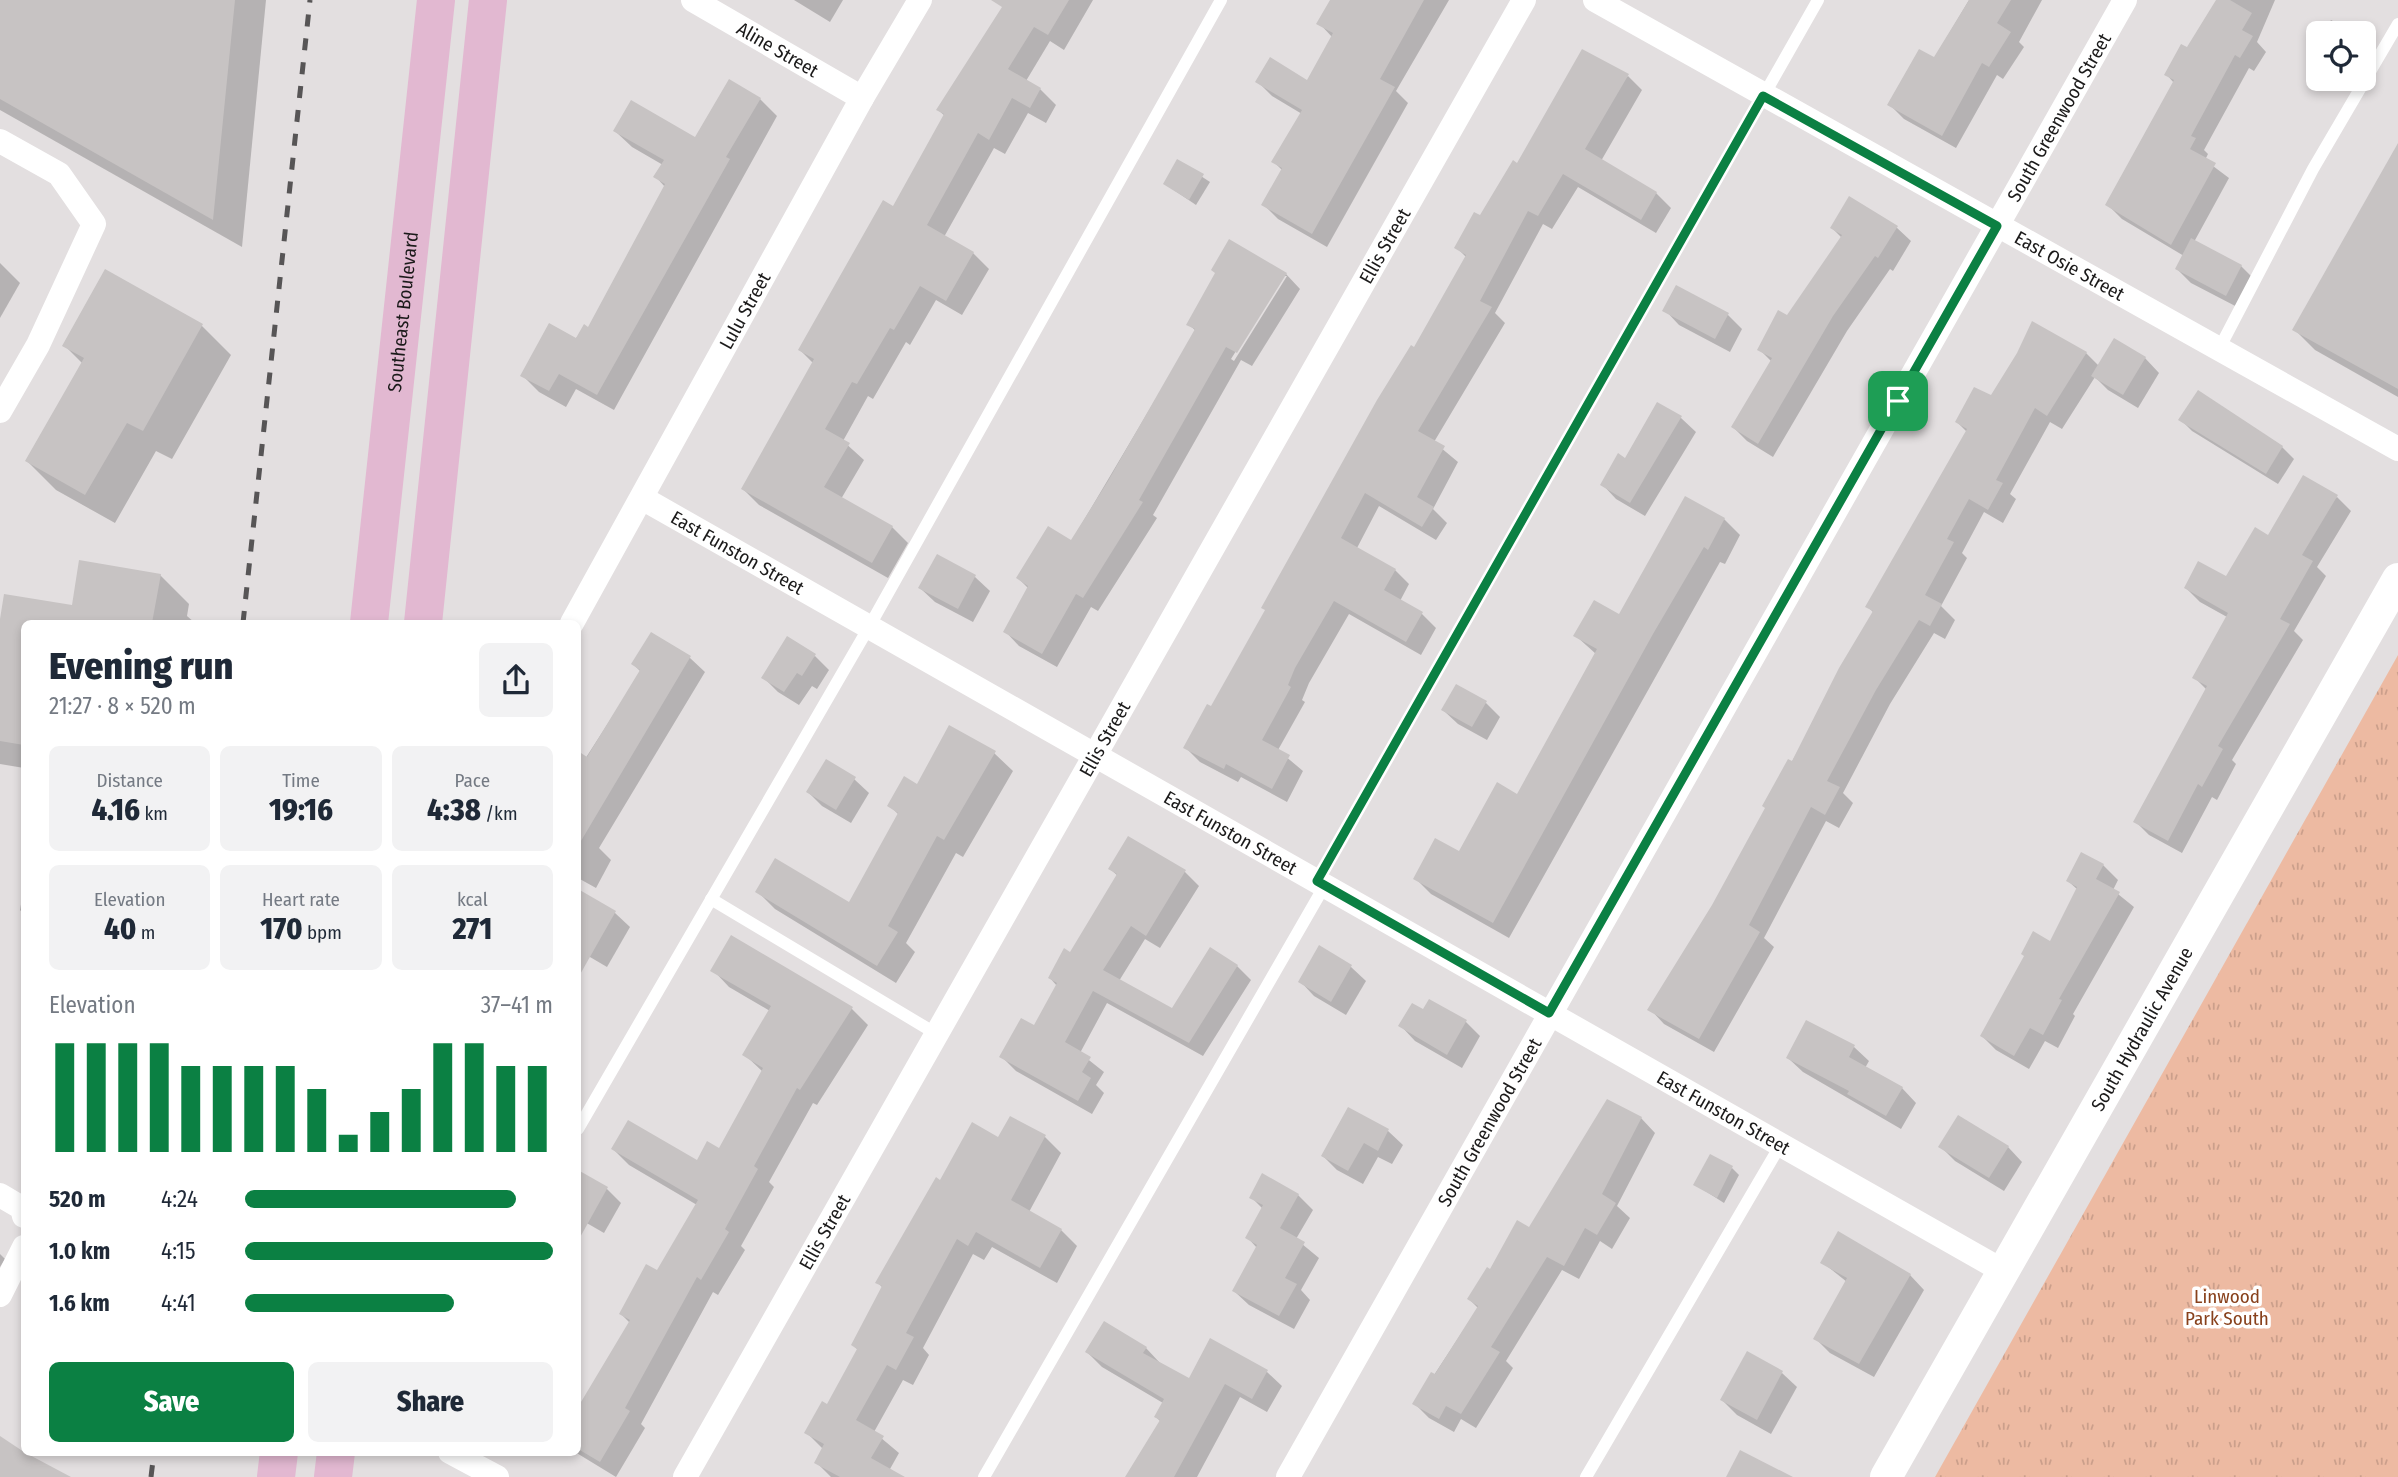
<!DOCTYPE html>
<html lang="en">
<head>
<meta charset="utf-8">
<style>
  :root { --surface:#fff; --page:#f2f2f3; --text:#1f2937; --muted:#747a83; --accent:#0b8043 }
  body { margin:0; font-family:"Fira Sans Condensed",sans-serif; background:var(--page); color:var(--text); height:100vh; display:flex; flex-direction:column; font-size:26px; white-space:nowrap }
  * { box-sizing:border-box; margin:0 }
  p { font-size:23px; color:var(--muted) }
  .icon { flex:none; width:38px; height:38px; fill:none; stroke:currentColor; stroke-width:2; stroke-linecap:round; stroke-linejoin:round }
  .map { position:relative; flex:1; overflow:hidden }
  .sheet { position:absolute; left:21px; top:620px; width:560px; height:836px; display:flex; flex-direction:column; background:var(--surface); border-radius:10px; box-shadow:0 4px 10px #0003 }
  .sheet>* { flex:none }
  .buttons { position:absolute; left:2306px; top:21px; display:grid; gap:14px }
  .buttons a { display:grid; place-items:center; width:70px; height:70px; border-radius:10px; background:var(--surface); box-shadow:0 4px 10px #0003; font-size:35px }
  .pin { position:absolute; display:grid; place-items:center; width:60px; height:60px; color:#fff; margin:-30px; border-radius:14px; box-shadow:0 4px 10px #0006 }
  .round { display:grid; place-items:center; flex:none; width:74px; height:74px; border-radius:10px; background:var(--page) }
  .headline { display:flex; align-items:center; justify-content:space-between; height:119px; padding:0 28px }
  h1 { font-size:38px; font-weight:800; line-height:52px }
  .metrics { display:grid; grid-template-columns:repeat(3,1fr); gap:10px; height:119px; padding:7px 28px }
  .metrics div { display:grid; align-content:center; border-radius:10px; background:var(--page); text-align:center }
  .metrics b { font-size:30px; font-weight:800 }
  .metrics small { font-size:19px; font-weight:400 }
  .metrics p { font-size:19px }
  .chart { height:196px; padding:14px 28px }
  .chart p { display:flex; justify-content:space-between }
  .chart svg { width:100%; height:126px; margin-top:7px; stroke:var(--accent); stroke-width:6 }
  .action { display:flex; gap:14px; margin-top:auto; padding:14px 28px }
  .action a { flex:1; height:80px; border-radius:10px; background:var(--accent); color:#fff; font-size:28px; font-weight:800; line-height:80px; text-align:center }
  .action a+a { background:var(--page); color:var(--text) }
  ul { padding:0 28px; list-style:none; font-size:23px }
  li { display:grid; grid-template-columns:112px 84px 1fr; align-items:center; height:52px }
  li i { height:18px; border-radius:9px; background:var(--accent) }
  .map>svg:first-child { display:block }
  .park { fill:url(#park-tufts) }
  .shadow { fill:#0003; fill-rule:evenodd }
  .building { fill:#c7c3c3 }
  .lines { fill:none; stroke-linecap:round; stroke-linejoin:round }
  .service { stroke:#fff; stroke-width:12 }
  .minor { stroke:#fff; stroke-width:24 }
  .tertiary { stroke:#fff; stroke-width:32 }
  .primary { stroke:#e2b8d1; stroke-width:38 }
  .rail { stroke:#575556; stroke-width:5; stroke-dasharray:12 12; stroke-linecap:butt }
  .route-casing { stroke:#fff; stroke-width:14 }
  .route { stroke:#0b8043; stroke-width:9 }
  .labels { text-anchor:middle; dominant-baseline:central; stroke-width:7; stroke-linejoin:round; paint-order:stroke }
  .street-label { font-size:19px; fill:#1b1a1a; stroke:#fff }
  .park-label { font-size:19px; fill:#88411c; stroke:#fff }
</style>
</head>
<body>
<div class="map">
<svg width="2398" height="1477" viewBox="0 0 2398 1477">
  <defs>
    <pattern id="park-tufts" width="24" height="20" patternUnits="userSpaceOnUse" patternTransform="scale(1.75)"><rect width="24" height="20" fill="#edbaa2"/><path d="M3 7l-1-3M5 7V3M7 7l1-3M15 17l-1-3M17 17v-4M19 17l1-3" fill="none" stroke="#cb9f8b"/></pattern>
  </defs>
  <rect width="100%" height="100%" fill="#e3dfe0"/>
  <path class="park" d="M2398,655V1477H1935Z"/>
  <g class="shadow">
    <path d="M0,0H266L242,247L0,110Z"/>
    <path d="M794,0H843L830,22Z"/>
    <path d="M1008,0H1093L1064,50L1050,41L1026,81L1040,89L1056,105L1046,123L1028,113L1005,154L994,148L944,237L973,253L989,269L962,315L936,300L910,345L906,342L873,399L868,396L843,441L864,460L841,499L892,527L908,543L888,578L759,505L743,489L813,363L800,350L894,208L945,116L938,110Z"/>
    <path d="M1332,0H1449L1396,91L1408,103L1327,247L1278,219L1263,204L1283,171L1273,161L1302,114L1272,96L1257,81L1308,82L1332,37L1319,23Z"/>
    <path d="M1969,0H2042L2019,42L2024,47L2003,79L1997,75L1956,148L1904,119L1890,105L1934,59Z"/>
    <path d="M2218,0H2275L2257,42L2266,52L2254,71L2249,68L2204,150L2208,154L2205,160L2229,178L2194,242L2241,266L2256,281L2241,309L2191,283L2177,269L2184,256L2122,219L2108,205L2174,83L2167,75L2187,50Z"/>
    <path d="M2331,20L2354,33H2324Z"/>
    <path d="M2364,40L2375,51L2364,71Z"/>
    <path d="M1628,76L1642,90L1601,161L1656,193L1671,208L1656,233L1578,187L1552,229L1543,224L1495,313L1505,323L1434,442L1458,462L1433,509L1447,523L1436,540L1379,506L1357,548L1395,570L1409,584L1400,601L1422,614L1436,628L1421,655L1349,614L1309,683L1302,700L1305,702L1278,750L1303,771L1287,802L1241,777L1238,782L1200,762L1186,748L1212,708L1467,258L1457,248L1518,165Z"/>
    <path d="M760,99L777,116L614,410L576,389L566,407L539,392L522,375L589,329L665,187L656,177L663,165L632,147L615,131L695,139Z"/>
    <path d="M1178,161L1210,182L1196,205L1165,184Z"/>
    <path d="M2398,173V397L2315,350L2294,329Z"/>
    <path d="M1896,227L1911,241L1893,271L1890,269L1847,331L1773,457L1747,441L1733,427L1772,362L1759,349L1788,318L1842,238L1832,228Z"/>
    <path d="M0,263L20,283L0,318Z"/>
    <path d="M106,271L202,326L231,355L172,459L156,451L115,523L56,490L27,461L83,364L64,345Z"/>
    <path d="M1286,274L1300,289L1252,366L1241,360L1153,515L1157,518L1098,611L1091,607L1057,667L1019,646L1005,631L1029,589L1018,578L1071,542L1196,331L1188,324ZM1283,276H1287L1234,361L1231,359Z"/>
    <path d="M1665,310L1728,315L1742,329L1730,352L1679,325Z"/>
    <path d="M2086,353L2099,366L2145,358L2159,373L2138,408L2108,390L2095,377L2062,429L2050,422L2010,494L2016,499L2003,523L1984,512L1962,553L1967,558L1941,606L1955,620L1945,639L1934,633L1890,704L1843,793L1853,803L1839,828L1826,821L1764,938L1774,947L1714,1052L1664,1024L1650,1009L1713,905L1874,613L1867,606L1967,432L1957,422L1991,398Z"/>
    <path d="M2198,392L2282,447L2294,459L2278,484L2192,431L2181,420Z"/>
    <path d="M1657,404L1681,418L1696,432L1645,516L1616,499L1602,484L1626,460Z"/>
    <path d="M2337,497L2351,511L2317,567L2326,576L2294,631L2303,640L2232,760L2236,764L2217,800L2212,797L2182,853L2149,835L2135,821L2207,690L2194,677L2227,617L2200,602L2186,588L2227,578L2269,537Z"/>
    <path d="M1685,498L1724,519L1740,535L1725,564L1720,562L1509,938L1431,894L1415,878L1460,854L1518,796L1596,654L1576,636L1619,617Z"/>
    <path d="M938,556L975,577L990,591L973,622L935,602L920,588Z"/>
    <path d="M160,575L189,604L187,616L195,623H24V768L0,764V630L73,607Z"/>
    <path d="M652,634L690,658L705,672L599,848L611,860L596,888L578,878V770L641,672L633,664Z"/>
    <path d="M815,656L829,670L817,689L812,686L799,705L778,692L763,677Z"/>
    <path d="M1486,703L1500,717L1487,740L1458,724L1443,710Z"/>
    <path d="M994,753L1013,771L963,857L956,853L906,943L915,952L896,983L775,909L757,891L849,905L899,815L889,805L917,786Z"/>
    <path d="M854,779L869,793L851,823L822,806L808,792Z"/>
    <path d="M2103,865L2118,880L2113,890L2134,907L2073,1014L2075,1016L2058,1048L2045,1041L2029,1069L1996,1050L1982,1036L2050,943L2078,890L2068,881Z"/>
    <path d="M1110,869L1185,872L1199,886L1160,948L1145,939L1119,981L1173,1010L1237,966L1251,980L1203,1056L1107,1003L1080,1053L1104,1072L1096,1085L1104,1093L1092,1114L1016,1071L1002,1057L1034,1027L1057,986L1050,978L1071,954L1118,876Z"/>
    <path d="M24,887V915L20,910Z"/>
    <path d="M584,894L615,913L630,927L607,967L578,950V905Z"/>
    <path d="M731,938L852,1009L868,1025L817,1105L813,1103L769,1182L774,1187L741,1246L745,1250L718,1295L713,1292L641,1424L645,1428L616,1477L575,1452L578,1411L630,1323L621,1314L658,1272L697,1205L629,1165L613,1149L698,1162L719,1150L763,1072L744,1054L770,1011L729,987L713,970Z"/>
    <path d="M1320,948L1351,967L1366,981L1346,1015L1314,996L1300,981Z"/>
    <path d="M1430,1001L1466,1022L1480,1036L1462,1068L1415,1041L1401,1026L1424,1011Z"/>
    <path d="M1854,1047L1869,1061L1865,1068L1902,1088L1916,1103L1901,1129L1803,1072L1788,1058Z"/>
    <path d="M1349,1109L1388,1131L1403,1145L1392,1164L1378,1157L1363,1184L1337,1170L1323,1156Z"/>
    <path d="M1011,1118L1045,1137L1061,1153L1029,1212L1061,1230L1077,1246L1057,1283L992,1247L984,1260L973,1254L923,1348L929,1355L913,1385L903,1380L874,1432L899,1453L890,1469L902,1477H831L816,1462L823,1449L806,1432L828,1407L858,1350L853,1345L883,1288L877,1282L941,1182L999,1139Z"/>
    <path d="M1641,1118L1655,1133L1617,1206L1630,1218L1612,1249L1600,1241L1579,1279L1562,1270L1506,1361L1513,1368L1476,1428L1461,1419L1454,1432L1429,1418L1415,1404L1478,1308L1469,1299L1530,1229Z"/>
    <path d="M1941,1147H2008L2022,1162L2004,1191L1955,1161Z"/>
    <path d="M1732,1168L1739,1175L1724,1203L1696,1185Z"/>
    <path d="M581,1174L607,1189L621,1203L604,1233L578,1218V1180Z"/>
    <path d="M1262,1176L1298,1195L1313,1210L1296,1239L1319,1258L1301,1290L1310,1300L1294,1329L1249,1305L1234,1291L1257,1248L1247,1237L1263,1209L1251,1197Z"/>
    <path d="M0,1254L5,1259L0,1267Z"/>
    <path d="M1822,1262L1910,1275L1924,1290L1874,1377L1830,1353L1815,1338L1847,1282Z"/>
    <path d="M1211,1341L1267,1372L1282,1386L1267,1412L1240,1397L1197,1477H1129L1161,1422L1156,1417L1163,1403L1102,1367L1087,1352L1146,1348L1160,1363L1189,1380Z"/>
    <path d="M1782,1373L1797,1387L1771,1434L1737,1415L1722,1400Z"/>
  </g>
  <g class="building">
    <path d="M0,0H235L213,220L0,99Z"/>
    <path d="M991,0H1069L1048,35L1034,27L1008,69L1041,88L1030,108L1012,98L989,140L978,133L927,225L974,252L946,301L920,286L894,330L890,328L857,384L852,382L825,429L850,443L824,487L893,526L872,563L741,489L814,359L798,350L883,200L893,206L944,114L936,110L1002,7Z"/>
    <path d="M1330,0H1424L1380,79L1395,87L1312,234L1261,205L1282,168L1271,162L1302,110L1255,82L1270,57L1307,80L1333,33L1316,24Z"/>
    <path d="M1969,0H2011L1997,23L2011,32L1989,67L1982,63L1942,136L1887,105L1919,49L1934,57Z"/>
    <path d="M2216,0H2230L2252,13L2242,30L2253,36L2240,58L2235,55L2191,136L2196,138L2190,149L2216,163L2171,245L2105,205L2174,80L2164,75L2181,44L2187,47Z"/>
    <path d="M1582,49L1629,74L1585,149L1657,192L1641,220L1563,174L1538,216L1528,211L1480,301L1492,307L1418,431L1445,446L1417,497L1434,507L1422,527L1365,493L1341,538L1396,569L1384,590L1423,612L1406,642L1334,601L1295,668L1288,685L1291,687L1262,740L1290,755L1272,789L1226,764L1224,769L1183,748L1207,704L1211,706L1265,610L1261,608L1377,400L1411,345L1414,347L1466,255L1454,248L1474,212L1480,215L1513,160L1517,163Z"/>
    <path d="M729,79L761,98L726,157L730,159L597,395L559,374L549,391L520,376L549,323L576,338L584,324L588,327L665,184L653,177L664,160L613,131L631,100L695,137Z"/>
    <path d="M2398,143V389L2292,330Z"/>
    <path d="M1177,159L1204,174L1189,200L1163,184Z"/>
    <path d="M1849,196L1898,226L1878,258L1875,256L1833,316L1758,444L1731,427L1772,358L1757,350L1778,310L1787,315L1842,235L1830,228Z"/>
    <path d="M2191,238L2242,265L2226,296L2175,269Z"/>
    <path d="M1229,239L1287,273L1237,353L1226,347L1139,500L1143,502L1083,598L1076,594L1042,654L1003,632L1028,586L1016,578L1048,526L1071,540L1108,481L1195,329L1186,325L1215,273L1211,270Z"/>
    <path d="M105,269L203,324L143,431L127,423L85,495L25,461L84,358L62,346Z"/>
    <path d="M1676,285L1729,313L1715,339L1662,311Z"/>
    <path d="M2032,321L2087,352L2047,416L2035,408L1996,480L2003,483L1988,510L1969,499L1947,539L1954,542L1925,595L1942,604L1930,626L1919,620L1876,690L1827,781L1840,787L1825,815L1811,807L1749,925L1760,932L1699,1039L1647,1010L1712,905L1765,808L1762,806L1788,759L1792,761L1839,668L1873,611L1865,607L1967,429L1955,422L1974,387L1991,395L2017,353Z"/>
    <path d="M2114,338L2146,357L2123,395L2091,376Z"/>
    <path d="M2198,390L2283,446L2266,474L2178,420Z"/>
    <path d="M1657,402L1682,416L1630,503L1600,485L1618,453L1625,458Z"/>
    <path d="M2303,475L2338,495L2302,555L2313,561L2280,619L2290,624L2218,746L2223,749L2202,787L2198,784L2168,841L2133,822L2207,686L2192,678L2228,613L2184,588L2198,561L2226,576L2255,527L2268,535Z"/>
    <path d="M1685,496L1725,518L1708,550L1704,547L1653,634L1493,923L1413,879L1435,838L1459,851L1497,782L1517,794L1597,649L1573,636L1594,600L1619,614Z"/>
    <path d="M937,554L976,575L958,609L918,588Z"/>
    <path d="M79,560L161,574L152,623H24V745L0,741V619L4,594L72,605Z"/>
    <path d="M651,632L691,656L578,846V751L587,757L640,670L631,664Z"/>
    <path d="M787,636L816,654L802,676L797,673L784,692L761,678Z"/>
    <path d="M1456,684L1487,701L1472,727L1441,710Z"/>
    <path d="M949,725L996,751L944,840L937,836L888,926L898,932L877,966L755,892L775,858L849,902L898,813L887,806L904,776L917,784Z"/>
    <path d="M826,759L856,777L836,810L806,792Z"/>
    <path d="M1128,836L1186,870L1146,936L1131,926L1103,970L1172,1008L1210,947L1238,965L1189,1043L1093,991L1065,1042L1091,1057L1082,1072L1091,1078L1078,1101L999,1057L1021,1018L1034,1025L1057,983L1048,978L1064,948L1070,952L1117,874L1108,869Z"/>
    <path d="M2081,852L2104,864L2096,879L2120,892L2059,999L2062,1000L2043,1035L2030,1028L2014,1056L1980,1036L2024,956L2021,954L2033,931L2050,941L2077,887L2066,881Z"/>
    <path d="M578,889L616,911L578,978Z"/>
    <path d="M731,935L853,1007L800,1090L797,1088L754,1166L758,1169L725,1229L729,1232L701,1280L697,1277L625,1408L630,1411L600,1462L578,1449V1407L630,1320L619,1314L646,1264L657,1270L698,1200L611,1149L628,1120L697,1160L707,1141L719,1148L763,1068L742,1055L771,1006L710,971Z"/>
    <path d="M1319,945L1352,965L1331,1002L1298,982Z"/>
    <path d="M1429,999L1467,1020L1447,1055L1398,1026L1412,1003L1423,1009Z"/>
    <path d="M1806,1020L1855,1045L1849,1057L1903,1087L1886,1116L1847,1094L1849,1091L1786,1058Z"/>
    <path d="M1607,1099L1642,1117L1602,1194L1616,1203L1597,1235L1585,1228L1564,1266L1547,1257L1491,1347L1500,1352L1461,1414L1446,1406L1439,1419L1412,1404L1431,1372L1435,1374L1478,1306L1467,1299L1487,1267L1490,1269L1517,1220L1529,1227Z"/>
    <path d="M1348,1107L1389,1129L1378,1151L1364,1143L1348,1171L1321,1156Z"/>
    <path d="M1958,1115L2009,1146L1989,1178L1938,1147Z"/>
    <path d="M1010,1116L1046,1135L1011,1200L1062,1229L1040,1268L976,1232L968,1246L957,1239L906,1333L914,1337L896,1370L887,1365L856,1420L884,1436L871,1458L905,1477H840L814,1463L824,1444L804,1433L822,1401L827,1404L857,1349L851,1345L882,1286L875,1283L936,1177L940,1180L972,1122L998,1137Z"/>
    <path d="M1710,1154L1733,1166L1717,1198L1693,1185Z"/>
    <path d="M578,1170L608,1187L578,1241Z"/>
    <path d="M1262,1173L1299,1194L1280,1228L1305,1242L1285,1278L1297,1284L1279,1316L1232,1291L1257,1245L1245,1238L1263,1205L1249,1198Z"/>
    <path d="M1838,1231L1911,1274L1859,1364L1813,1339L1847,1278L1820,1263Z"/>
    <path d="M1104,1321L1147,1347L1143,1353L1189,1378L1210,1338L1268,1370L1252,1399L1225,1384L1174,1477H1125L1160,1420L1154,1417L1164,1399L1085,1352Z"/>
    <path d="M1747,1351L1783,1371L1757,1420L1720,1400Z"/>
    <path d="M0,1436L24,1452L71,1477H0Z"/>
    <path d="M1740,1450L1793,1477H1726Z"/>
  </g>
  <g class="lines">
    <g class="service">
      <path d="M2219,349L2313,169L2398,24"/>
      <path d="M1317,881L1818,0"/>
      <path d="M711,899L935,1033"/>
      <path d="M578,1129L869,627L1221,0"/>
      <path d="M984,1477L1325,885"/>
      <path d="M1586,1477L1781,1144"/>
    </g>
    <g class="minor">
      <path id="s1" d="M693,0L862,98"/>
      <path id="s2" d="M1595,0L2398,449"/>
      <path d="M0,141L59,174L94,224L38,345L0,411"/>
      <path id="s3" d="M642,498L2003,1271"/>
      <path id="s4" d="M572,623L862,98L920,0"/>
      <path d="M0,1195L22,1208L24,1216"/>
      <path d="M0,1295L24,1247"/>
      <path d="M450,1452L497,1477"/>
      <path id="s5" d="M685,1477L1524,0"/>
      <path id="s6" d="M1288,1477L2125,0"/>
    </g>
    <path class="tertiary" id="s7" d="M1886,1477L2398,579"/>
    <g class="primary">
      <path id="s8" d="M369,623L436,0"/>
      <path d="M423,623L488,0"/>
      <path d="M276,1477L279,1452"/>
      <path d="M333,1477L336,1452"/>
    </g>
    <g class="rail">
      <path d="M243,623L310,0"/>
      <path d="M151,1477L154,1452"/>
    </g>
  </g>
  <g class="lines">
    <g class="route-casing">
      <path id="route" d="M1763,96L1997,226L1549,1013L1317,881Z"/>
    </g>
    <use href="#route" class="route"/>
  </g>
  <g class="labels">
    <g class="street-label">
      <text stroke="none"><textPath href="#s1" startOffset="98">Aline Street</textPath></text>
      <text stroke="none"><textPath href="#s6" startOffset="1563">South Greenwood Street</textPath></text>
      <text stroke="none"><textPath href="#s5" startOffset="1416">Ellis Street</textPath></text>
      <text stroke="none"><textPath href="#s2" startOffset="544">East Osie Street</textPath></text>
      <text stroke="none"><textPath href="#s4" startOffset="357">Lulu Street</textPath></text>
      <text stroke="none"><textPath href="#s8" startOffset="313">Southeast Boulevard</textPath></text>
      <text stroke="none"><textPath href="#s3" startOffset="110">East Funston Street</textPath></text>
      <text stroke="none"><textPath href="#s5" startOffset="849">Ellis Street</textPath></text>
      <text stroke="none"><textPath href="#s3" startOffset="677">East Funston Street</textPath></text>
      <text stroke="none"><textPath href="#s7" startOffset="516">South Hydraulic Avenue</textPath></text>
      <text stroke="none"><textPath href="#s3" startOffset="1244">East Funston Street</textPath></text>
      <text stroke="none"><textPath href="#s6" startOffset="408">South Greenwood Street</textPath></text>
      <text stroke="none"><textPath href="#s5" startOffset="282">Ellis Street</textPath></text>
    </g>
    <g class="park-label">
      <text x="2227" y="1296">Linwood<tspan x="2227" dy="22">Park South</tspan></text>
    </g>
  </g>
</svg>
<div class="buttons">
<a><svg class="icon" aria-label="locate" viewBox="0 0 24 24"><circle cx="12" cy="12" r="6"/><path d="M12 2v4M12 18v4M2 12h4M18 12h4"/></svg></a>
</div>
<div class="pin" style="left:1898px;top:401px;background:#1e9e55"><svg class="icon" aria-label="arrive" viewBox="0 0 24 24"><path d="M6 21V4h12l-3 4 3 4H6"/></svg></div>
<section class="sheet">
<div class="headline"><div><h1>Evening run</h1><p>21:27 · 8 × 520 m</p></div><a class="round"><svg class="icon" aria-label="share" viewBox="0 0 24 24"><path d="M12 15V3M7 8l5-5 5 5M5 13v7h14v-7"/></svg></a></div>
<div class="metrics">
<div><p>Distance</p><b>4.16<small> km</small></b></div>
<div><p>Time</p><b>19:16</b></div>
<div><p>Pace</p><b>4:38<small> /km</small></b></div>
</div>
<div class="metrics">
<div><p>Elevation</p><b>40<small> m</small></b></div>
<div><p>Heart rate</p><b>170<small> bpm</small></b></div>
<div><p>kcal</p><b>271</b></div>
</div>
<div class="chart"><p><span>Elevation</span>37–41 m</p>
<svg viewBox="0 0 160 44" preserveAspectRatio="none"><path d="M5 44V6M15 44V6M25 44V6M35 44V6M45 44V14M55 44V14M65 44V14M75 44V14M85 44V22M95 44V38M105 44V30M115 44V22M125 44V6M135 44V6M145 44V14M155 44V14"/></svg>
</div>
<ul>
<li><b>520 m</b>4:24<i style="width:88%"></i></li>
<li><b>1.0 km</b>4:15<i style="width:100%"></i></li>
<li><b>1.6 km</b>4:41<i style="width:68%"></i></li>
</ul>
<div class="action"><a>Save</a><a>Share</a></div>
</section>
</div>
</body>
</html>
